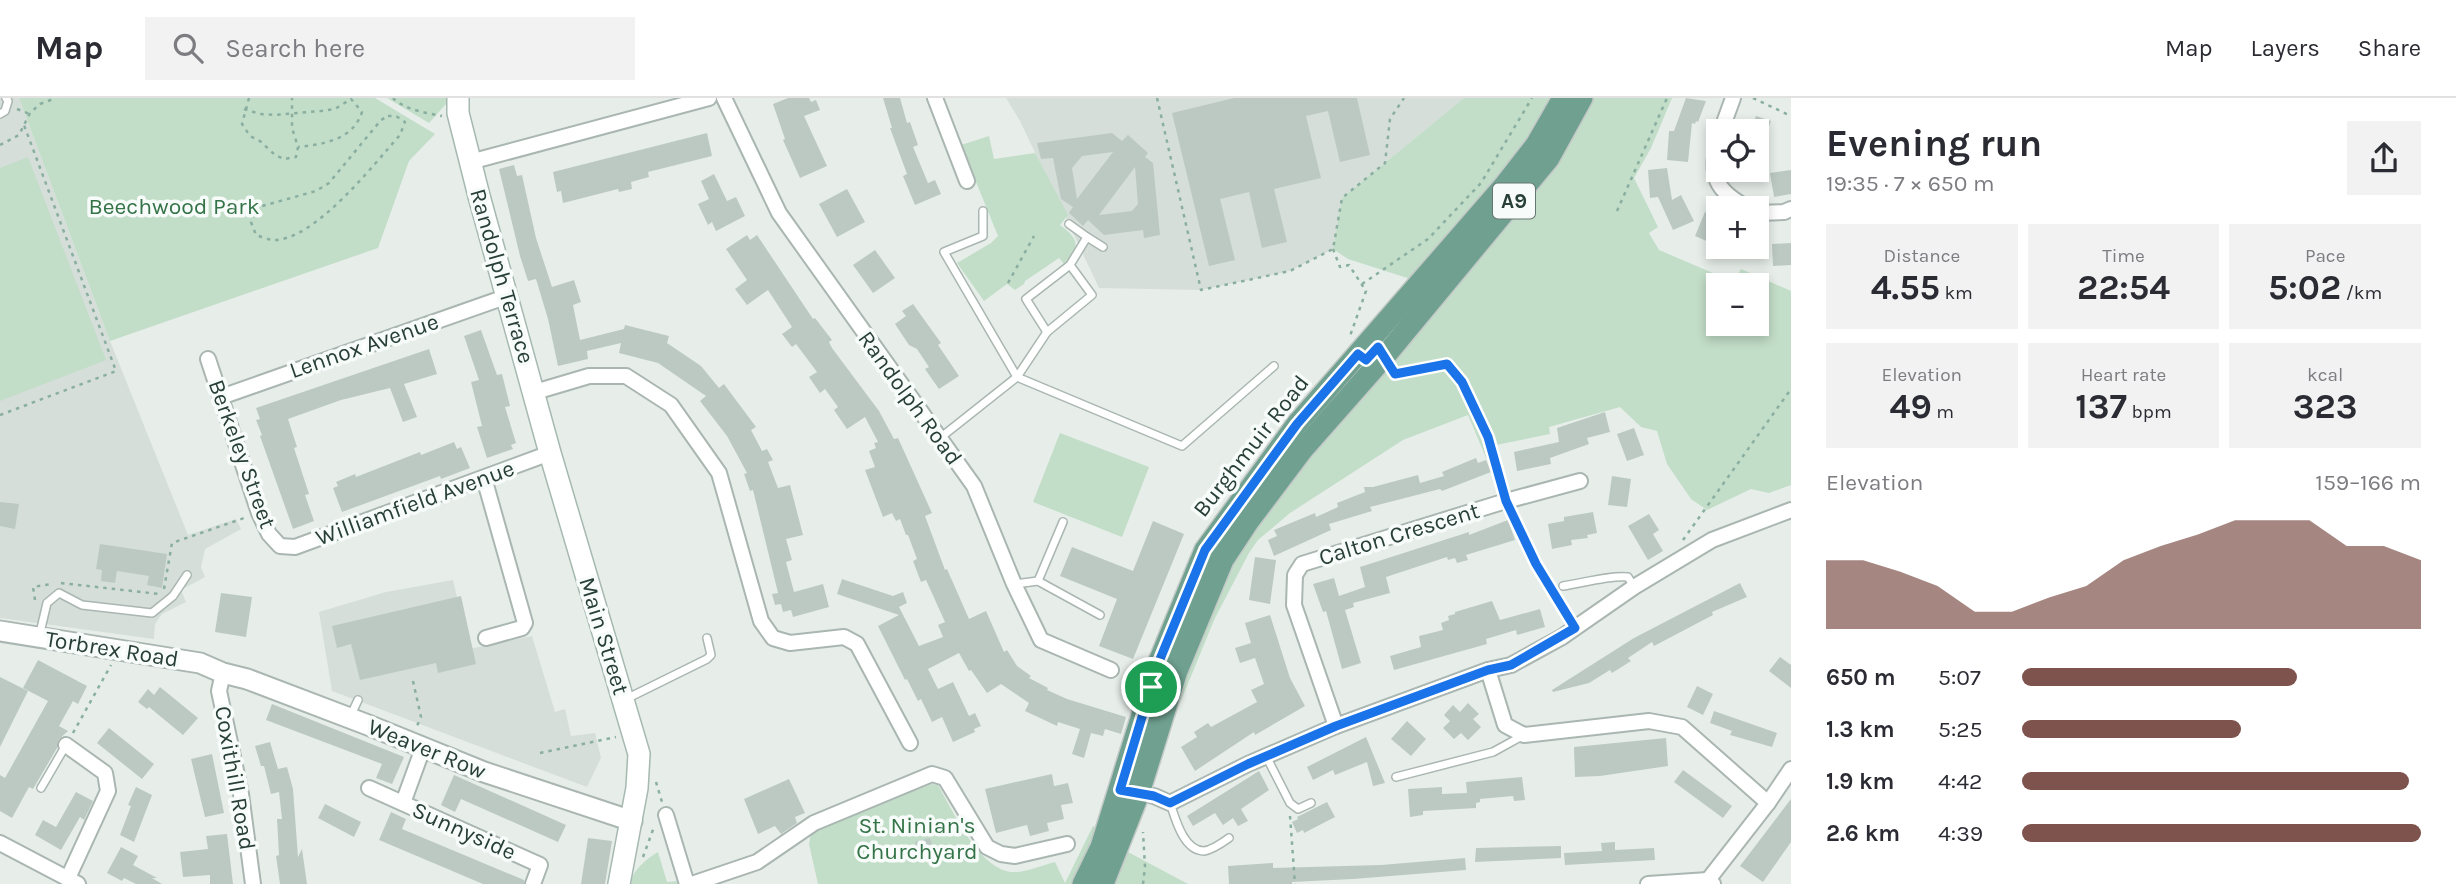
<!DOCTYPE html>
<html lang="en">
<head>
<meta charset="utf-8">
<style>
  :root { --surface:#fff; --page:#f2f2f3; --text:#2b2b33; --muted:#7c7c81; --line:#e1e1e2; --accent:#7f534d }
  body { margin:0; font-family:Karla,sans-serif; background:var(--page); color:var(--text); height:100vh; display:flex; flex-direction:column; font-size:26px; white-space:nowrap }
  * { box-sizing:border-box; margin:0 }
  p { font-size:23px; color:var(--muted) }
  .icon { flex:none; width:38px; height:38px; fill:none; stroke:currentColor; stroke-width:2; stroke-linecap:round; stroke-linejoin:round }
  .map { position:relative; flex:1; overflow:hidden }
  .side { display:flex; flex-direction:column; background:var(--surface); width:665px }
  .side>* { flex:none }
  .fabs { position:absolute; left:1706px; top:21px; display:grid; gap:14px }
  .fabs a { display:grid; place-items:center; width:63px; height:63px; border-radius:0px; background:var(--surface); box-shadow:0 4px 10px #0003; font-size:35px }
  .pin { position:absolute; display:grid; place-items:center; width:60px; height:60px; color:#fff; margin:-30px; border:4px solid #fff; border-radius:50%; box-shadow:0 2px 7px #0007 }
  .round { display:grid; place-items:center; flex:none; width:74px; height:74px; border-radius:0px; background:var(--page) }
  .headline { display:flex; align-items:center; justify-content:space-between; height:119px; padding:0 35px }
  h1 { font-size:38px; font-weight:700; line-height:52px }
  .figures { display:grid; grid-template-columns:repeat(3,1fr); gap:10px; height:119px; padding:7px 35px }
  .figures div { display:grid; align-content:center; border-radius:0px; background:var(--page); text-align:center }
  .figures b { font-size:35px; font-weight:700 }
  .figures small { font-size:19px; font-weight:400 }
  .figures p { font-size:19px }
  .chart { height:196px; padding:14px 35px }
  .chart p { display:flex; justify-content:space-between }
  .chart svg { width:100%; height:126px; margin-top:7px; fill:var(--accent); opacity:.7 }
  ul { padding:0 35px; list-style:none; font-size:23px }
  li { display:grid; grid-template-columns:112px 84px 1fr; align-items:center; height:52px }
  li i { height:18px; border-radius:9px; background:var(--accent) }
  header { display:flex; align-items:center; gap:42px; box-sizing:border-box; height:98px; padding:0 35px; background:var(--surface); border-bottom:2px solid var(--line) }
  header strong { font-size:33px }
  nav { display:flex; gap:38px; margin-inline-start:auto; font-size:24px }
  .search { width:490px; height:63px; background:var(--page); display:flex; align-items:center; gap:18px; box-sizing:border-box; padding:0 24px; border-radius:0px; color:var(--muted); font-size:26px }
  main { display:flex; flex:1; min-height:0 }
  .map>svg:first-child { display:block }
  .built { fill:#d5ded9 }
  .green { fill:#c2ddc8; fill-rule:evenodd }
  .building { fill:#bcc9c3; fill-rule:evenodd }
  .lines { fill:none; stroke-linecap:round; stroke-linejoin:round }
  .service-casing { stroke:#aab6b1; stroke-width:10 }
  .minor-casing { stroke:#aab6b1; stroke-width:18 }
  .tertiary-casing { stroke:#aab6b1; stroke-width:23 }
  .secondary-casing { stroke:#a6b9b1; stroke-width:24 }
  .primary-casing { stroke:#c3c9c7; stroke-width:24 }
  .path { stroke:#8aafa1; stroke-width:2.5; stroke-dasharray:3.5 5; stroke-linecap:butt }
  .service { stroke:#fff; stroke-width:7 }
  .minor { stroke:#fff; stroke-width:14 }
  .tertiary { stroke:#fff; stroke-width:19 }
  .secondary { stroke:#fff; stroke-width:21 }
  .primary { stroke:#6fa090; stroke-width:21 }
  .route-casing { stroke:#fff; stroke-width:14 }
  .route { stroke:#1a73e8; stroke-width:9 }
  .labels { text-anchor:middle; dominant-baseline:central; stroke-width:7; stroke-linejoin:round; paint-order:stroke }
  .shield { fill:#f7fbf9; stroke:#657771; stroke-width:2 }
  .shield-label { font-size:21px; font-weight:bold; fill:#273f37 }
  .park-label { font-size:23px; fill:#347348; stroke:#f7fbf9 }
  .street-label { font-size:23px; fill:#273f37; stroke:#f7fbf9 }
</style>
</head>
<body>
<header>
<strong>Map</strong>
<div class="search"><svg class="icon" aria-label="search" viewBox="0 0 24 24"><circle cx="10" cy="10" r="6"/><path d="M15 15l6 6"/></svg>Search here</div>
<nav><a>Map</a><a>Layers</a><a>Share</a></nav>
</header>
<main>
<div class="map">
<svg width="1791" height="786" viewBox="0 0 1791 786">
  <rect width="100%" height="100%" fill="#e7eeea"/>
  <g class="built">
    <path d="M0,0H19L110,243L188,437L236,421L241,431L205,451L201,469L205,479L181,492L186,504L162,516L155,526L154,541L0,520Z"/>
    <path d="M1006,0H1464L1342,100L1333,151L1290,173L1201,192L1099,190L1020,23Z"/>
    <path d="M453,482L469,551L532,538L555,614L565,611L571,638L595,635L601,660L587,689L332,593L319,514L386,494Z"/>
  </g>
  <g class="green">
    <path d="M19,0H375L435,36L409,63L378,150L110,243Z"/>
    <path d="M387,0H446V6L429,25Z"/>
    <path d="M1464,0H1672L1651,50L1634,80L1658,129L1649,135L1659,152L1734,184L1741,171L1791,193V387L1769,395L1751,391L1707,412L1691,401L1667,366L1657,333L1641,329L1620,309L1549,329L1550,336L1496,347L1501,371L1492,374L1468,317L1403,342L1290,415L1258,442L1249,455L1215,520L1180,605L1188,571L1203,525L1247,437L1316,347L1361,303L1398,260L1407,242L1448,193L1348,161L1333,151L1342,100ZM1718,187H1757V226H1718Z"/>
    <path d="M989,38L994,61L1035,55L1068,117L1060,127C1080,142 1080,148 1064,166L1059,160L1025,183L1024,186L1015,192L1007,186L984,203L957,165L991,145L998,138L961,47Z"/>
    <path d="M28,59L106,262L0,303V70Z"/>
    <path d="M1060,335L1149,369L1122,439L1033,404Z"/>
    <path d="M932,686L938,687C953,713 981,777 1017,774C1029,773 1043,767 1055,764L1065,785L1093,728L1128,754L1188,786H818L809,746L811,735L820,728Z"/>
    <path d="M658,754L667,784L678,783L677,786H630C633,772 646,761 658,754Z"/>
  </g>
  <g class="building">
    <path d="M788,0H809L811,4L816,2L820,12L804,18L827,68L800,80L783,42L785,41L773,6Z"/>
    <path d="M883,0H900L907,25L910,24L918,47L913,49L928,85L935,82L941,96L915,107L903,78L907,76L890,30H892Z"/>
    <path d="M1234,0H1357L1370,57L1340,64L1328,13L1306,18L1321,80L1274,91L1287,144L1262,150L1249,94L1220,101L1235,162L1209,168L1172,15Z"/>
    <path d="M1686,0L1706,3L1698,24L1696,23L1695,26L1692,25L1688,64L1667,62L1669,33H1674Z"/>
    <path d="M1756,18L1771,23L1758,59L1757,33H1750Z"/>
    <path d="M707,35L712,58L648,74L649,79L631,84L632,91L619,94L618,91L563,105L561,93L557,94L553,74Z"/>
    <path d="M1112,35L1122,43L1128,37L1148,55L1145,59L1153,65L1160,137L1144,140L1143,132L1104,137L1088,122L1083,128L1069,115L1073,109L1061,101L1053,60L1041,61L1037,45ZM1113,54L1077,101L1072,70L1082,58ZM1135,69L1138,106L1132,113L1099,117Z"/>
    <path d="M514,67L517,78L522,77L536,140L552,189L574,182L581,204L573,207L580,242L624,231L625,227L669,238L667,245L701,268L719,290L724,286L756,329L751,332L762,353L767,351L773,362L768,364L778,390L790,387L803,437L786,441L792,462L786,464L794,494L823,486L829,509L793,519L791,512L783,514L781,506L775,507L772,496L778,495L753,392L750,393L744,376L747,375L727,338L700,303L706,298L658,265L619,255L621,245L587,253L588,261L558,268L548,221L536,181L528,183L520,158L499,71Z"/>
    <path d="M1667,70L1672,102L1681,97L1694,123L1673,132L1658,99L1650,100L1648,72Z"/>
    <path d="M1791,72V96L1774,99L1770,75Z"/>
    <path d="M714,76L727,103L736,99L745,118L716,133L712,124L708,127L698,106L709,101L701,83Z"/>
    <path d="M847,91L865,124L837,139L819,106Z"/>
    <path d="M1705,114L1718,120V148L1695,138Z"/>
    <path d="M747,137L750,142L757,137L813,221L815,220L832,242L829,244L832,250L879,313L894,341L898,340L932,415L925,418L945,472L947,471L969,521L986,513L1004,554L1007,552L1017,568L1031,578L1029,580L1048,590L1047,592L1067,601L1126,619L1121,636L1105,631L1103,638L1091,635L1084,660L1072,656L1080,631L1058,624L1057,628L1025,613L1029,605L1001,586L987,595L971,572L969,573L959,555L928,571L938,591L953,584L969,618L975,615L981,628L974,631L975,634L953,644L942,619L932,624L921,601L918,603L907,581L905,582L878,528L899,517L837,496L842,481L893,498L903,494L907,505L899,509L919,548L943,539L938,527L945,524L926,482L921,484L913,463L917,461L908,437H906L900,421L896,423L892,415L883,419L865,372L875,369L869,353L876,350L874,345L878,344L865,319L847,331L834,312L838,309L825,291L820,295L809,279L817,274L796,246L792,249L782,236L792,229L768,192L747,207L735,191L747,182L726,151Z"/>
    <path d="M1791,145V167L1773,168L1772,146Z"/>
    <path d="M875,152L895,180L873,195L853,167Z"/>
    <path d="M913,206L941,245L938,247L959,278L939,291L925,271L929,269L917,251L909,247L895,226L906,218L902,213Z"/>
    <path d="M481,232L497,277L502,276L510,308L505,309L516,345L511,347L513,351L487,360L477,329L482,328L471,284L479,282L464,238Z"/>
    <path d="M429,251L437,276L404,286L417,319L403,324L390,290L341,302L288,321L297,349L294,350L309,396L305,397L314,423L293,431L260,338L262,337L256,322L260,321L256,310Z"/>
    <path d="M1605,314L1610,334L1587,340L1589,346L1550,360L1551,366L1517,373L1514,354L1559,344L1557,330Z"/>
    <path d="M1634,330L1644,357L1627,363L1617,336Z"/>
    <path d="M454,344L457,351L461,349L470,370L441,381L440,378L342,414L333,390L338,388L336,384L355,376L356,379L420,354L421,357Z"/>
    <path d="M1476,360L1478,365L1486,362L1491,374L1442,393L1440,391L1370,409L1372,413L1329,426L1331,432L1274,458L1268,442L1277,438L1274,432L1315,415L1316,419L1338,409L1337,405L1365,394L1364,389H1373L1418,377L1420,385L1444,378L1442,374Z"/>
    <path d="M1612,378L1631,381L1627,409L1608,407Z"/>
    <path d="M0,404L19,406L15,431L0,428Z"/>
    <path d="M1593,414L1597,435L1587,437L1588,440L1571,442L1572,447L1552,451L1548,426L1564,423V419Z"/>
    <path d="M1649,416L1659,432L1653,436L1663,453L1648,462L1628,428Z"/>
    <path d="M1508,422L1515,442L1466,457L1468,462L1457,465L1455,460L1448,462L1447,459L1386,479L1390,495L1353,505L1354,509L1345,512L1361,565L1342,571L1326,513L1323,514L1313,486L1334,480L1339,498L1365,489L1360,469L1469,434V437Z"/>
    <path d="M1153,423L1184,436L1133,561L1099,548L1117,501L1060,478L1072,449L1133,473Z"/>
    <path d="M100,446L167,456L162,490L147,487L149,478L117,473L115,485L101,483L102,472L96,471Z"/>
    <path d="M1255,459L1276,462L1270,506L1249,502Z"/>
    <path d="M1740,485L1747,499L1712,514L1713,517L1654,548L1652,544L1628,560L1631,563L1612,575L1610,572L1589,585L1553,594L1552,592L1634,540Z"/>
    <path d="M221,495L252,499L246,539L215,534Z"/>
    <path d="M461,498L476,566L438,575L436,565L360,582L351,546L337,550L332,528Z"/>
    <path d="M1492,503L1500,522L1540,511L1545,529L1517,537L1516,532L1486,541L1487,546L1394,572L1390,558L1421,549L1419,538L1443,532L1441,525L1449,522L1448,518L1455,516V514Z"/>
    <path d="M1270,517L1290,580L1305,608L1255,637L1254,634L1195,673L1181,649L1197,639L1194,634L1208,625L1211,629L1257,604L1251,592L1264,586L1255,560L1240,565L1235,550L1251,545L1245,525Z"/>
    <path d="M1780,559L1791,567V590L1769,573Z"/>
    <path d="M38,562L87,588L78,606L73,603L59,628L68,633L58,642L57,650L33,691L29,689L12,720L0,713V677L5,680L48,603L23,590Z"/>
    <path d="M0,579L28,593L0,649Z"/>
    <path d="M1697,588L1713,596L1703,617L1687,609Z"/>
    <path d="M160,589L198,620L183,637L149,609L147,611L138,604L148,591L154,597Z"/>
    <path d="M1468,605L1479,616L1473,621L1481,629L1468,642L1461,635L1454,641L1443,630L1450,623L1444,617L1453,607L1460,614Z"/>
    <path d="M272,606L404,659L392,686L376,680L382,666L266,622Z"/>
    <path d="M1714,613L1777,635L1772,649L1730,637L1732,633L1710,625Z"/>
    <path d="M1407,623L1426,641L1411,658L1391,641Z"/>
    <path d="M109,630L154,666L142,681L97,645Z"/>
    <path d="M1366,639L1385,685L1373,688L1367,664L1335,677L1333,672L1313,682L1307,669Z"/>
    <path d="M1666,640L1668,668L1600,678L1575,679L1574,649Z"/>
    <path d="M270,644L278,671L287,669L293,691L298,759L302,751L307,786H280L276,758L279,757L277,721H282L279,694L271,696L264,668H261L255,648Z"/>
    <path d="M212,656L224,715L205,719L191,661Z"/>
    <path d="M1683,672L1732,708L1723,720L1674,684Z"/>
    <path d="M1259,673L1269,692L1241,711L1248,723L1238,728L1233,720L1223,727L1215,715L1193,728L1187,718Z"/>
    <path d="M1052,676L1054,688L1068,685L1073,705L1061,707L1064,721L1047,725L1049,733L1030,738L1027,727L996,735L985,691Z"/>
    <path d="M454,677L566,727L558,744L461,701L455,714L441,707Z"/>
    <path d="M1522,679L1525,702L1514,703L1513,698L1480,701V704L1476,705V710L1423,713V717L1410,719L1408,691L1442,689V696L1467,695L1466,684Z"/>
    <path d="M789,681L805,715L795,719L797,725L781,736L775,728L758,736L744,701Z"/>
    <path d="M136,689L152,697L134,744L120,737L131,708L128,707Z"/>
    <path d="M76,694L93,703L84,722L80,719L61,752L35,737L43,722L56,729Z"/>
    <path d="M1791,701V744L1763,784L1740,768Z"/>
    <path d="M1327,704L1335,719L1304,735L1303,732L1297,735L1292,724L1298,721L1297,719Z"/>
    <path d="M325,706L361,724L354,739L318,720Z"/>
    <path d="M391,714L406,721L402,731L524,782V786H483L379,742Z"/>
    <path d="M227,736L233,786H210V777L183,779L180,754L208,751L206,738Z"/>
    <path d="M588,740L612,743L605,786H581Z"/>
    <path d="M930,740L934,755L919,759L915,744Z"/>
    <path d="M1615,744V752L1654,750L1655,762L1565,767L1564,755L1602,753L1601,745Z"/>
    <path d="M1561,748V760L1475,764L1476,750Z"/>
    <path d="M121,749L138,758L133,767L157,780H152L162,786H136L124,780L122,783L107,775Z"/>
    <path d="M1465,760L1466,772L1353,781L1292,784V786H1229L1228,768L1273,765V770L1381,767Z"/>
  </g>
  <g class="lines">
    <g class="service-casing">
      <g id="service">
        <path d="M0,16L5,13L8,3L6,0"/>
        <path d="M983,113V138L944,154L1017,279L1182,348L1274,268"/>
        <path d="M1069,126L1087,139"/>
        <path d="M1047,234L1026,201L1070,167L1087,139L1103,149"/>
        <path d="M940,340L1017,279L1047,234L1092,197L1070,167"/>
        <path d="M1038,483L1063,424"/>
        <path d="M1015,486L1038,483L1100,517"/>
        <path d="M1563,488C1583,485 1610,477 1628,479L1634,489"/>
        <path d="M39,539L47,505L59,495L82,507L152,515L173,498L187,477"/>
        <path d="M624,602L707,561L711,557L707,540"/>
        <path d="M350,619L358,602"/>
        <path d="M1266,658L1290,705L1298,711L1311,705"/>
        <path d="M1396,679L1493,654L1524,637"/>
        <path d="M41,690L66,647"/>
        <path d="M1170,705C1175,719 1183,753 1204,753C1212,752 1222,745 1229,740"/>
      </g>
    </g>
    <g class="minor-casing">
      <g id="minor">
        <path d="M724,0L779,115L974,388L1014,486L1041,542L1111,572"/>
        <path d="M935,0L967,83"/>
        <path d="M1721,33L1733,0"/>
        <path d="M1718,42C1710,78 1714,92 1748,110"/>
        <path d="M470,64L709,0"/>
        <path d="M1757,115L1784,114L1791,111"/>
        <path d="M208,261L259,415L269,436L280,448L295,449L550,355"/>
        <path d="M535,294L589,278H626L671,307L719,375L761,523L773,540L790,545L844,539L857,546L910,645"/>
        <path d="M221,299L508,198"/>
        <path d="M484,380L525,525L522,530L486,540"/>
        <path d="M1488,572L1505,627L1524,637L1649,623L1682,629L1768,705L1791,671"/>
        <path d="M223,575L219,593L241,696L253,786"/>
        <path d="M1336,628L1294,507L1295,477L1302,466L1506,403L1580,383"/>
        <path d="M66,647L105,675L108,693L68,780"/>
        <path d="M369,690L540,767L533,786"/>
        <path d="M1131,694L1154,698L1170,705L1248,666L1336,628L1488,572L1511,567L1562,539L1634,489L1712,442L1791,412"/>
        <path d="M403,705L423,650"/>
        <path d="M666,717L687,786"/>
        <path d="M0,745L78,786"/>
        <path d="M1708,782L1768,705"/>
        <path d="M692,786L757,764L814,725L932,676L945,680L987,749L1001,756L1015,758L1067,746"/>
        <path d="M1648,786L1708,782L1713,786"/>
      </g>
    </g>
    <g class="tertiary-casing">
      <path id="tertiary" d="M0,533L200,565L223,575L247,581L368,627L484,674L632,723"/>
    </g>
    <g class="secondary-casing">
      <path id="secondary" d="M458,0V15L479,98L550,355L639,656L637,690L619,786"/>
    </g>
    <g class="primary-casing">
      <g id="primary">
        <path d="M1083,786L1101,749L1158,566L1205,452L1297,326L1504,88L1536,47L1563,0"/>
        <path d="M1103,786L1139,695L1177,573L1223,462L1248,424L1303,351L1385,258L1549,60L1582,0"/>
      </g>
    </g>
    <g class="path">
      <path d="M249,0L242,26L250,38L260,43L275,57L284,61L296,59L298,49L292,30V0"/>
      <path d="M393,0C405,12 427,15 442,18"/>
      <path d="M1157,0L1201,192L1290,173L1333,151L1342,100L1385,65L1390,21L1404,0"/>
      <path d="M1753,0L1791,18"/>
      <path d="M17,11L30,16"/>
      <path d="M244,11L260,16L275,17L321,13L335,11L351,1L362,14C353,42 324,46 298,49"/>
      <path d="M388,18H396L405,24L400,37C373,67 314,144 272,142C267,141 261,139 256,137L251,124L255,110L316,93L329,85L381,22Z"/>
      <path d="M0,47L19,37L30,15L40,6L56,0"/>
      <path d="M1617,113L1667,0"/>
      <path d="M1333,151L1340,169L1349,167L1366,193L1350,238"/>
      <path d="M1008,185L1034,138"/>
      <path d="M1362,186L1428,141L1481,85L1532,0"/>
      <path d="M1394,275L1447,266C1477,302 1490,346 1502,391"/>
      <path d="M0,317L116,273L24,27"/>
      <path d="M1512,416L1537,466L1568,518"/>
      <path d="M1683,442L1791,291"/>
      <path d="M61,485L159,496"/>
      <path d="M164,491L172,445L247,419"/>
      <path d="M35,502L33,489L51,486"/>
      <path d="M413,583L421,619L417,628"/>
      <path d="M73,635L111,567"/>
      <path d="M540,655L616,639"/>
      <path d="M656,684L662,704"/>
      <path d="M1290,718L1295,786"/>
      <path d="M643,759L654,729"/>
      <path d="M1143,786L1145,769L1143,734"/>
    </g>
    <use href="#service" class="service"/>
    <use href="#minor" class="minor"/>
    <use href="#tertiary" class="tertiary"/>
    <use href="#secondary" class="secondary"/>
    <use href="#primary" class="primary"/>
  </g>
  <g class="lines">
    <g class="route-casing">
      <path id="route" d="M1378,249L1395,276L1447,266L1462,284L1488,339L1506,403L1536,466L1575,530L1511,567L1488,572L1336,628L1248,666L1170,705L1154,698L1120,692L1158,566L1205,452L1297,326L1358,256L1366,262Z"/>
    </g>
    <use href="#route" class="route"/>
  </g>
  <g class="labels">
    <rect class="shield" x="1493" y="85.5" width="42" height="35" rx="5"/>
    <g class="shield-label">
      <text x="1514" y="103">A9</text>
    </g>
    <g class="park-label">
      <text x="174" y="108">Beechwood Park</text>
      <text x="917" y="727">St. Ninian's<tspan x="917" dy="26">Churchyard</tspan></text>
    </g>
    <g class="street-label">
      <text transform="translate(502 178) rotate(74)">Randolph Terrace</text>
      <text transform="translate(364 248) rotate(-19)">Lennox Avenue</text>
      <text transform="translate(910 300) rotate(54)">Randolph Road</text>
      <text transform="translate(1251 348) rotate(-52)">Burghmuir Road</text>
      <text transform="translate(242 356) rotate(70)">Berkeley Street</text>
      <text transform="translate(415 405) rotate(-20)">Williamfield Avenue</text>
      <text transform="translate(1399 436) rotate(-17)">Calton Crescent</text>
      <text transform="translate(604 538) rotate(73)">Main Street</text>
      <text transform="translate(112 551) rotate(9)">Torbrex Road</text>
      <text transform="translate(427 651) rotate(22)">Weaver Row</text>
      <text transform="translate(235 680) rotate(80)">Coxithill Road</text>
      <text transform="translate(464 733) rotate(24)">Sunnyside</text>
    </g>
  </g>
</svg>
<div class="fabs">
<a><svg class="icon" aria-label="locate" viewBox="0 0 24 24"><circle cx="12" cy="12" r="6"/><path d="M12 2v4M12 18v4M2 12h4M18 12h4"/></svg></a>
<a>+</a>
<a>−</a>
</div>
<div class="pin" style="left:1151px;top:589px;background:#1e9e55"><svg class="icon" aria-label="arrive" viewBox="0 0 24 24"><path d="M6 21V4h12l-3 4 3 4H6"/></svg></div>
</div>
<section class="side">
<div class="headline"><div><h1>Evening run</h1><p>19:35 · 7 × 650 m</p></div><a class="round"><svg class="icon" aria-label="share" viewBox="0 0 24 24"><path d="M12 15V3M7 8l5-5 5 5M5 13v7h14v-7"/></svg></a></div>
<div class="figures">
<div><p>Distance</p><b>4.55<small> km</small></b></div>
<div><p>Time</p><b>22:54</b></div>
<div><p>Pace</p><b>5:02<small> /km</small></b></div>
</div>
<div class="figures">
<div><p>Elevation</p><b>49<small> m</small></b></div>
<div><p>Heart rate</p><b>137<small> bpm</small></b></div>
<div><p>kcal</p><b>323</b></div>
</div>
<div class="chart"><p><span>Elevation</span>159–166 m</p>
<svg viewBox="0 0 160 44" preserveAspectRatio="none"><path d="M0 44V20L10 20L20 24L30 29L40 38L50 38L60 33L70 29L80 20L90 15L100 11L110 6L120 6L130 6L140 15L150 15L160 20V44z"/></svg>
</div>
<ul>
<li><b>650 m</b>5:07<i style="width:69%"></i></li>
<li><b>1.3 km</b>5:25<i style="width:55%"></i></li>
<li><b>1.9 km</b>4:42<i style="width:97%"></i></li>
<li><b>2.6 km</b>4:39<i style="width:100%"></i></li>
</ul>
</section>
</main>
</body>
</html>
